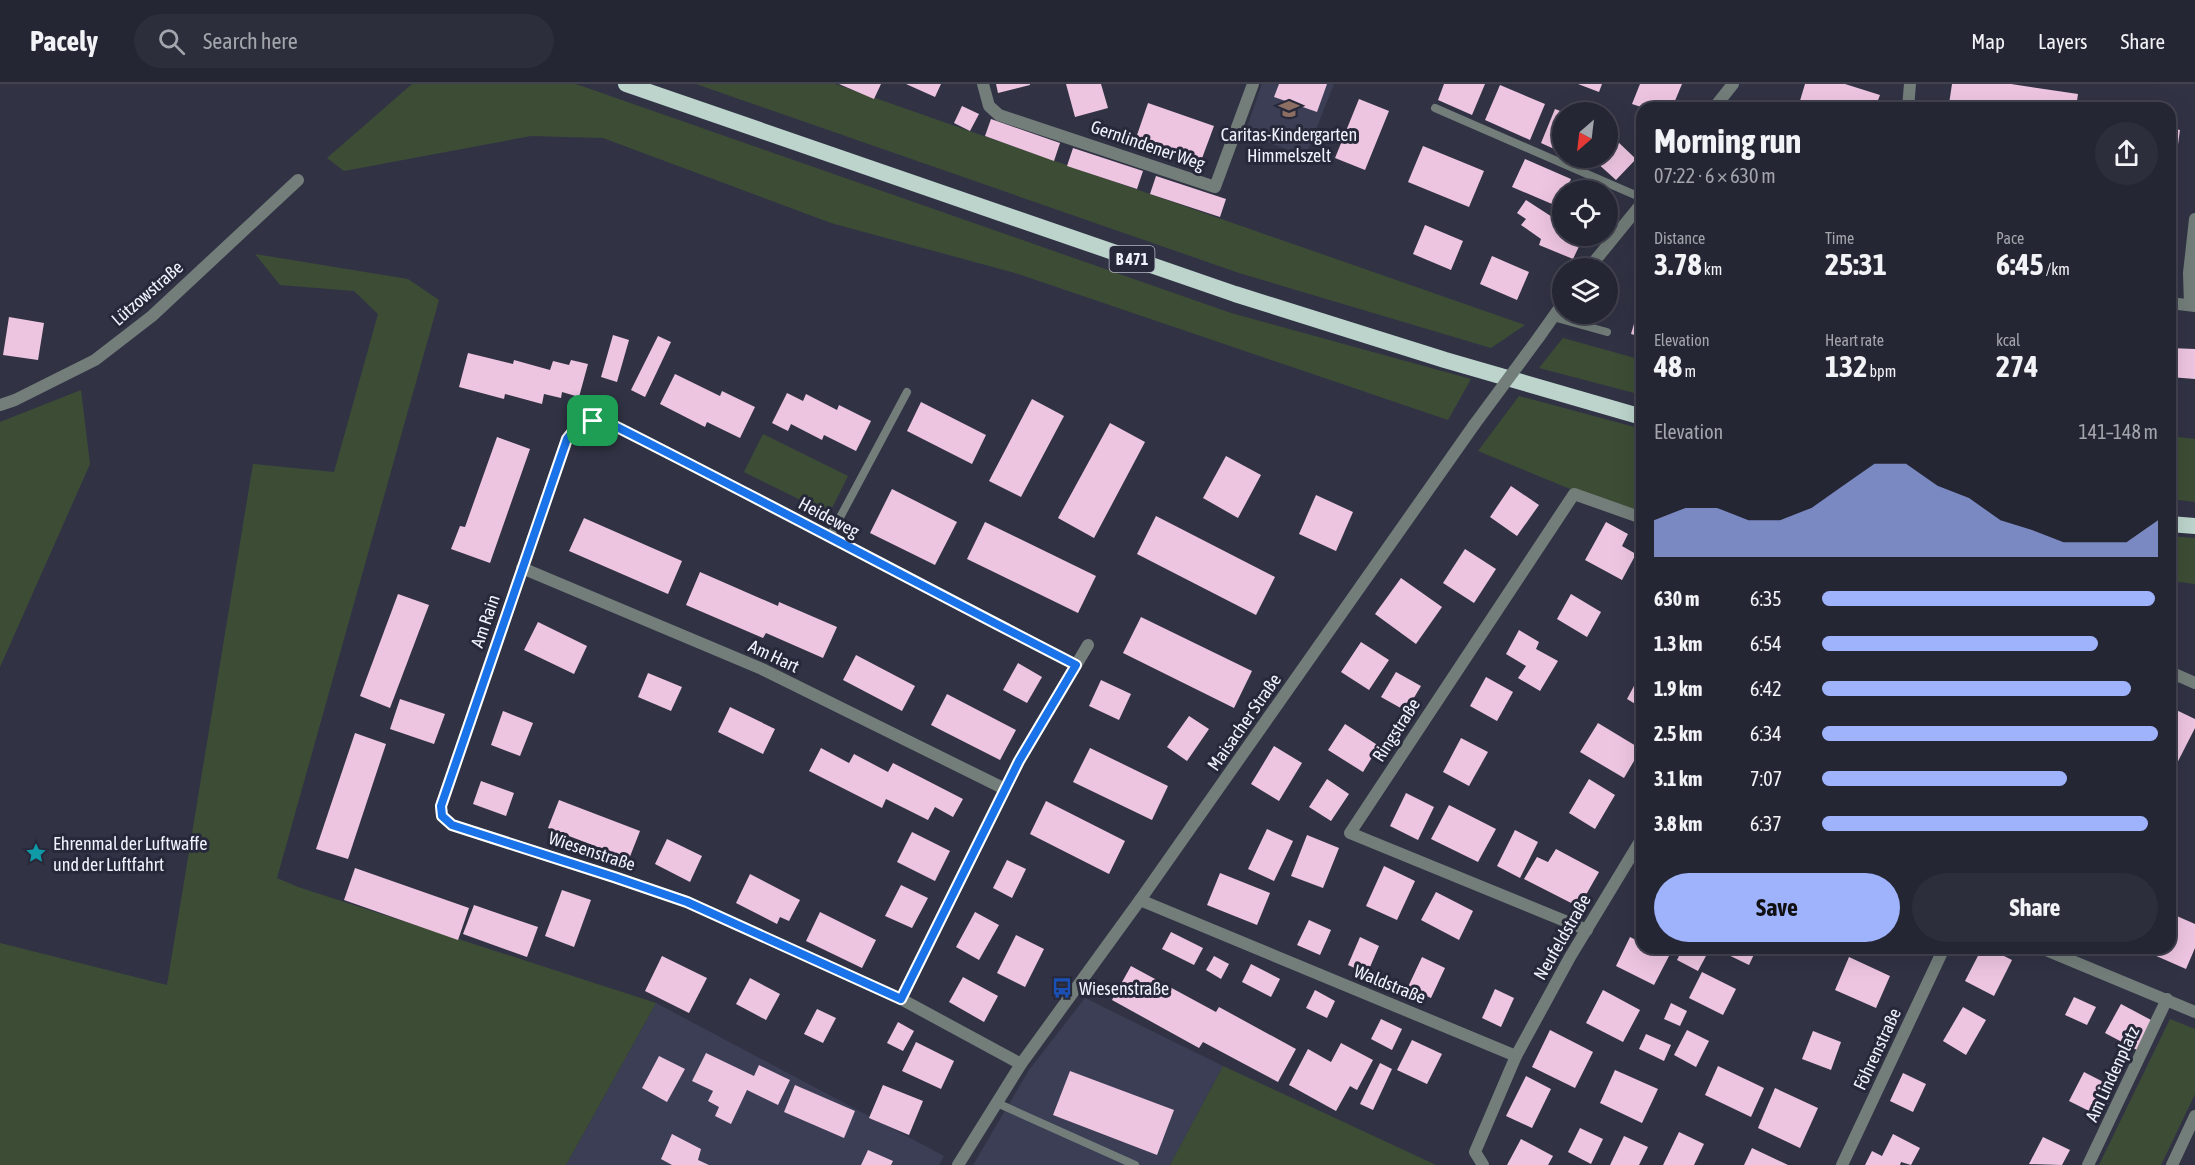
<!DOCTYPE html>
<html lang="en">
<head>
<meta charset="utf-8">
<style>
  :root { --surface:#252634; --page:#2d2e3c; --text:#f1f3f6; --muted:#a3a5ac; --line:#42434f; --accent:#9fb3fd }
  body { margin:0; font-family:"Asap Condensed",sans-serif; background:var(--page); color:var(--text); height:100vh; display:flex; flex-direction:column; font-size:22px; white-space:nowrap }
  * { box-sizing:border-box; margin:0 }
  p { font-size:20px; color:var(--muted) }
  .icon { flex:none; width:33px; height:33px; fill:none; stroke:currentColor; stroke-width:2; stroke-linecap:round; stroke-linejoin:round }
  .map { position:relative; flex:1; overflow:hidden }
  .side { position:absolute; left:1636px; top:18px; width:540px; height:852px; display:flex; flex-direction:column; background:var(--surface); border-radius:18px; box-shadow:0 6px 24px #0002,0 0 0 2px var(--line) }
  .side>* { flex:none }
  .needle { width:39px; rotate:208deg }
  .buttons { position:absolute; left:1552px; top:18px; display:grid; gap:12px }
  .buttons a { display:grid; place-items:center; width:66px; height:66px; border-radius:50%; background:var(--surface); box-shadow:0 6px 24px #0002,0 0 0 2px var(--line); font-size:30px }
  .pin { position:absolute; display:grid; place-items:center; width:51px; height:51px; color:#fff; margin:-26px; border-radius:12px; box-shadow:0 3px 9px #0006 }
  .round { display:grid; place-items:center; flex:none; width:63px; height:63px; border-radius:32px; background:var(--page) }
  .overview { display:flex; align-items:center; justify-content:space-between; height:102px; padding:0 18px }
  h1 { font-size:33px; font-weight:700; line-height:45px }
  .stats { display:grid; grid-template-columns:repeat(3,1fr); gap:9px; height:102px; padding:6px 18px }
  .stats div { display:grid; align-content:center }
  .stats b { font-size:30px; font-weight:700 }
  .stats small { font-size:16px; font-weight:400 }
  .stats p { font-size:16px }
  .chart { height:168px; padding:12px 18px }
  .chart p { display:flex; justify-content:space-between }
  .chart svg { width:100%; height:108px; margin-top:6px; fill:var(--accent); opacity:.7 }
  .action { display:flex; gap:12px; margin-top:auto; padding:12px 18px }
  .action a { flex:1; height:69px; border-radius:36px; background:var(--accent); color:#111; font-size:24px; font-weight:700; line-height:69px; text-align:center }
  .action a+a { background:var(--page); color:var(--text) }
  ul { padding:0 18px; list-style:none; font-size:20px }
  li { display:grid; grid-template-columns:96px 72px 1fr; align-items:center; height:45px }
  li i { height:15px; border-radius:8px; background:var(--accent) }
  header { display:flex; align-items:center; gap:36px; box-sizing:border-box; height:84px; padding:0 30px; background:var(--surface); border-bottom:2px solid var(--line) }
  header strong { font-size:28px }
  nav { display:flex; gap:33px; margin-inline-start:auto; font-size:21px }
  .search { width:420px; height:54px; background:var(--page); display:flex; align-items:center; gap:15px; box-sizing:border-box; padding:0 21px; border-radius:33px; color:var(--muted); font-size:22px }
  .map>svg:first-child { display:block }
  .built { fill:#3b3e55 }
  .green { fill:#3d4d35 }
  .building { fill:#eec5e1 }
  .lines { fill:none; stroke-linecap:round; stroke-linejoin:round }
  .service { stroke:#737e7a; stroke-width:8 }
  .minor { stroke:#737e7a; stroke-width:12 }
  .trunk { stroke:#bcd4cc; stroke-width:16 }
  .minor-bridge { stroke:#737e7a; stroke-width:12 }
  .route-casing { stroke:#fff; stroke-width:12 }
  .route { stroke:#1a73e8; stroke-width:8 }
  .labels { text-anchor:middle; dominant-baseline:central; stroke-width:6; stroke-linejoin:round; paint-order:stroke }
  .shield { fill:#27293b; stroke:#b4b6c4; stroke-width:1.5 }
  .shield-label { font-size:16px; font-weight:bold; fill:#f0f2fe }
  .poi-label { font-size:18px; fill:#f0f2fe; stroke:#27293b; text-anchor:start }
  .street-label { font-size:18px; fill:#f0f2fe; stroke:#27293b }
</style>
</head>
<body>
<header>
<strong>Pacely</strong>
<div class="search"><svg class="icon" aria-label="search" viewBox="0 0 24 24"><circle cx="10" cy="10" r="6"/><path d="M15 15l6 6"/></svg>Search here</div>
<nav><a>Map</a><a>Layers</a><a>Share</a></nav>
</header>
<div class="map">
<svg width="2195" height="1081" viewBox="0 0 2195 1081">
  <rect width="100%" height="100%" fill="#313345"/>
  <g class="built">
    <path d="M1262,0H1334L1305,73L1245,49Z"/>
    <path d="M1085,914L1223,982L1170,1081H973L1029,986Z"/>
    <path d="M656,919L944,1072L939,1081H566Z"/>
  </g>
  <g class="green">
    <path d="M412,0H576L1231,229L1471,295L1448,336L1015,189L831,139L603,54L531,52L344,87L327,74Z"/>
    <path d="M696,0H835L1525,241L1491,264L1239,189Z"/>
    <path d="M255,170L408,195L439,216L277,794L298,803L656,919L566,1081H0V859L167,901L253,380L334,388L378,230L354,207L280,201Z"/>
    <path d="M1563,254L1642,276V311L1539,284Z"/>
    <path d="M81,306L90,380L0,583V338Z"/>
    <path d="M1519,312L1642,345V429L1570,405L1478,367Z"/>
    <path d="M763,350L848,392L829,430L744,388Z"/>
    <path d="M2170,352L2195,355V418L2171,415Z"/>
    <path d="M2170,452L2195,454V500L2171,497Z"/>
    <path d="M2170,935L2195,945V1010L2161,1081H2099Z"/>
    <path d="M1223,982L1436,1081H1170Z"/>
  </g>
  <g class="building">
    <path d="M839,0H881L874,15Z"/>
    <path d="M906,0H941L935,13Z"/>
    <path d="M996,0H1030V1L998,9Z"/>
    <path d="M1066,0H1101L1108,24L1075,33Z"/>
    <path d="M1279,0H1327L1317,28L1274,13Z"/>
    <path d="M1444,0H1485L1472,31L1438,16Z"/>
    <path d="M1578,0H1602L1599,8Z"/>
    <path d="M1640,0H1682L1672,24H1644L1632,20Z"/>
    <path d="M1805,0H1845L1880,11L1875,24H1810L1799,20Z"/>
    <path d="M1952,0H2011L2078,10L2076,24H1975L1949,20Z"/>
    <path d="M1500,1L1545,20L1530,56L1485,36Z"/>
    <path d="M1359,15L1389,27L1365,86L1335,74Z"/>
    <path d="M1148,19L1214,42L1201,77L1136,54Z"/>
    <path d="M962,22L979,30L970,47L954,39Z"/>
    <path d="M1555,25L1563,28V69L1541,59Z"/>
    <path d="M991,35L1060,59L1054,77L985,52Z"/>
    <path d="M2170,44L2180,46L2176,75L2170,74Z"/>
    <path d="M1616,56L1636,75L1616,96L1596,78L1600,74H1608V65Z"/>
    <path d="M1423,62L1484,87L1469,123L1408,98Z"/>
    <path d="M1073,64L1143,87L1137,105L1067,82Z"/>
    <path d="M1525,75L1571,95L1566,106H1563V114L1559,123L1512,103Z"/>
    <path d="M1156,92L1226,115L1220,133L1150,110Z"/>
    <path d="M1526,116L1563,140V152H1584L1573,175L1539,161L1541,155L1521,141L1526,135L1517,129Z"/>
    <path d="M1425,141L1463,157L1451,186L1413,170Z"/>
    <path d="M1492,172L1529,188L1517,216L1480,200Z"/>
    <path d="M1639,223L1642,224V253L1631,250Z"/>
    <path d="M9,233L44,239L38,276L3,271Z"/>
    <path d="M613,251L629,256L617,298L601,293Z"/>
    <path d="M658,252L671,258L645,313L631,306Z"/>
    <path d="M2170,264L2195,265V295L2170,293Z"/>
    <path d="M468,269L513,280L514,276L550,286L553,277L569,281L571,276L588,280L579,313L562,308L561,314L544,310L542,320L505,310L504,315L459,303Z"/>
    <path d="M675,290L720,312L722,307L755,323L740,354L707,338L705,343L660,320Z"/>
    <path d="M787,309L803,317L806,310L837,326L839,321L871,337L856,367L824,351L822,356L791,340L788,347L772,339Z"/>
    <path d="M1032,315L1064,332L1021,413L989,397Z"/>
    <path d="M921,318L986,351L972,380L907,347Z"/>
    <path d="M1110,339L1145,358L1094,454L1058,434Z"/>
    <path d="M497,353L530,365L490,479L451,465L460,442L465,443Z"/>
    <path d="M1226,372L1261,391L1238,434L1203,414Z"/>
    <path d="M1511,402L1539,421L1517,452L1490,433Z"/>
    <path d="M892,405L957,438L935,481L870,449Z"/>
    <path d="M1316,411L1353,428L1336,467L1299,450Z"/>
    <path d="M1156,432L1275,493L1256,531L1137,470Z"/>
    <path d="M584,434L682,477L668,510L569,467Z"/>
    <path d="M985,438L1096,492L1078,529L967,475Z"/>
    <path d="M1606,438L1628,450L1622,462L1636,470L1622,496L1585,476Z"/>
    <path d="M1465,465L1496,485L1474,519L1443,499Z"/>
    <path d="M700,488L778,522L779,518L837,543L823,574L766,549L763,554L686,521Z"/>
    <path d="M1401,494L1442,523L1416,560L1375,530Z"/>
    <path d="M398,510L429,521L390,624L360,612Z"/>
    <path d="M1571,510L1601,528L1587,553L1557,535Z"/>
    <path d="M1141,533L1252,587L1234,624L1123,569Z"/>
    <path d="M538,538L587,562L574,590L524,566Z"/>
    <path d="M1519,546L1539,558L1536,565L1558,577L1540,607L1518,594L1526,582L1506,570Z"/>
    <path d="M1361,558L1389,576L1369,606L1341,588Z"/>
    <path d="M856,571L915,602L902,627L843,596Z"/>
    <path d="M1018,579L1042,593L1027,619L1003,606Z"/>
    <path d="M1642,587V624L1627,615Z"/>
    <path d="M1396,588L1421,602L1406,627L1381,613Z"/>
    <path d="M648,589L682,603L671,627L638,613Z"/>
    <path d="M1486,593L1513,608L1497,637L1470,622Z"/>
    <path d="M1101,596L1131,610L1119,636L1089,622Z"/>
    <path d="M947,610L1016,646L1000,676L931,641Z"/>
    <path d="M400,615L445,630L434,660L390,645Z"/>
    <path d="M730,623L775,645L763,670L718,648Z"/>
    <path d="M2170,623L2195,635V644L2170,693Z"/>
    <path d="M503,627L533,639L520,672L491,661Z"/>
    <path d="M1189,632L1209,645L1187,677L1167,663Z"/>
    <path d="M1598,639L1641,665L1624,694L1580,668Z"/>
    <path d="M1345,640L1379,662L1363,688L1328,666Z"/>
    <path d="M355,649L386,660L348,775L316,765Z"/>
    <path d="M1461,654L1488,668L1469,702L1443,688Z"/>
    <path d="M1274,662L1302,679L1279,717L1251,700Z"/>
    <path d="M821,664L849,679L854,670L888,688L893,679L963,715L953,733L935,723L928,736L886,715L882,724L809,687Z"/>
    <path d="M1090,664L1168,702L1152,736L1073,698Z"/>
    <path d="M1327,695L1349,710L1331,737L1309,723Z"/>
    <path d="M1589,695L1615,711L1595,745L1569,729Z"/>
    <path d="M481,697L514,709L506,732L473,720Z"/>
    <path d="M1406,709L1434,723L1418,756L1390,742Z"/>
    <path d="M559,716L640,747L629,775L548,744Z"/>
    <path d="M1046,717L1125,757L1109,790L1030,750Z"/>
    <path d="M1449,721L1496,745L1478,778L1431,755Z"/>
    <path d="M1267,745L1293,757L1274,797L1248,785Z"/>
    <path d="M1515,746L1538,758L1520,794L1497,782Z"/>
    <path d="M912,748L950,767L935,797L897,778Z"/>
    <path d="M1307,751L1339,764L1323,804L1291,792Z"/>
    <path d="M667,755L702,772L690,798L655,780Z"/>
    <path d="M1556,765L1599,788L1579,823L1524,795L1537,773L1548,778Z"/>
    <path d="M1007,776L1026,785L1012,814L993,804Z"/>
    <path d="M1384,782L1415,797L1397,836L1366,822Z"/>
    <path d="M355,784L469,824L458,856L344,816Z"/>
    <path d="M1220,789L1270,809L1257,841L1207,821Z"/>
    <path d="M750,790L800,816L789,837L780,833L777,840L736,819Z"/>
    <path d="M901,801L928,814L912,844L885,832Z"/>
    <path d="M562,806L591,816L574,863L545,852Z"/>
    <path d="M1436,808L1473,827L1459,856L1421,836Z"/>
    <path d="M474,821L538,843L527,873L463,850Z"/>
    <path d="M820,828L876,856L862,884L806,857Z"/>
    <path d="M975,828L999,841L979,876L956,863Z"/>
    <path d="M2170,829L2195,840V864L2186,885L2138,864H2170Z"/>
    <path d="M1309,836L1331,846L1320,871L1297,861Z"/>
    <path d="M1171,848L1203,864L1194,881L1162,865Z"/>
    <path d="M1016,851L1044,865L1025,903L997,889Z"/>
    <path d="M1360,853L1379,862L1367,890L1348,881Z"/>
    <path d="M1630,853L1642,859V864H1652L1669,872L1654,901L1616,882Z"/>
    <path d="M1683,864H1695L1707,870L1698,887L1677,876Z"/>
    <path d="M1714,864H1757L1749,881Z"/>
    <path d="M1982,864H1988L2012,876L1994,912L1965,897Z"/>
    <path d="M662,872L707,894L689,929L645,907Z"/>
    <path d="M1214,872L1229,880L1221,895L1206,886Z"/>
    <path d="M1422,873L1445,884L1431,914L1408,903Z"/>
    <path d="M1849,873L1890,892L1876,924L1835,906Z"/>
    <path d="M1251,880L1280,895L1271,913L1242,898Z"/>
    <path d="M1131,882L1216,928L1219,923L1296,965L1278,998L1203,958L1199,964L1112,916Z"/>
    <path d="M1702,888L1736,905L1723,931L1689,914Z"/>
    <path d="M963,893L998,912L984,938L949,918Z"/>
    <path d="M750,894L780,910L766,936L736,920Z"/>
    <path d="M1495,905L1514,914L1501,943L1482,934Z"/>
    <path d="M1315,906L1335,917L1327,934L1306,924Z"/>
    <path d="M1603,906L1640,926L1623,958L1586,939Z"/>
    <path d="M2074,913L2096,923L2087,941L2065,931Z"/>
    <path d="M1671,919L1687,927L1680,942L1664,935Z"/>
    <path d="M2121,920L2153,937L2137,966L2105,949Z"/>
    <path d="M1963,923L1986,936L1966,971L1943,957Z"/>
    <path d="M817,925L836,934L823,959L804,950Z"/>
    <path d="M1381,935L1402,945L1392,966L1371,955Z"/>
    <path d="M898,938L914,947L903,967L887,959Z"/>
    <path d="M1550,946L1593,968L1575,1004L1532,983Z"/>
    <path d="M1687,946L1709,957L1696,983L1674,971Z"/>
    <path d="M1813,947L1841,958L1831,986L1802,975Z"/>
    <path d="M1646,950L1671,961L1664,977L1639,965Z"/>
    <path d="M1412,956L1442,970L1427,1000L1397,986Z"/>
    <path d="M916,958L954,977L941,1005L902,987Z"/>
    <path d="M1341,959L1373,976L1357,1006L1350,1002L1336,1027L1289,1001L1308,965L1331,978Z"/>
    <path d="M706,969L754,992L759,981L790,996L778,1021L747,1006L731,1040L715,1032L719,1023L708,1017L713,1007L692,997Z"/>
    <path d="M659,972L685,985L667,1018L642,1004Z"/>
    <path d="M1380,979L1392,985L1373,1026L1360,1020Z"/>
    <path d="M1718,982L1764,1004L1751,1033L1705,1011Z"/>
    <path d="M1615,986L1658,1005L1642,1039L1600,1019Z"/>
    <path d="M1070,987L1174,1026L1157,1071L1053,1031Z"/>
    <path d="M2084,988L2115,1004L2101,1033L2069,1017Z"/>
    <path d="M1903,989L1926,1000L1913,1028L1890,1017Z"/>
    <path d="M1526,992L1551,1005L1532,1044L1506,1032Z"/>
    <path d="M795,1001L855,1027L844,1054L784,1028Z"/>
    <path d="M883,1001L923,1017L909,1051L869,1034Z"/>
    <path d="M1775,1004L1818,1024L1800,1064L1758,1044Z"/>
    <path d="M1580,1044L1603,1055L1591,1080L1568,1068Z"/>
    <path d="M1679,1048L1704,1060L1694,1081H1663Z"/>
    <path d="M672,1050L701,1065L698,1076L709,1081H672L661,1075Z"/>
    <path d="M1893,1050L1920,1064L1911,1081L1901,1078L1900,1081H1865L1872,1067L1882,1072Z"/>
    <path d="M1624,1052L1648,1063L1639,1081H1610Z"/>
    <path d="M2043,1053L2070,1066L2062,1081L2029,1080Z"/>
    <path d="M1521,1055L1553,1072L1548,1081H1507Z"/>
    <path d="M1752,1064L1788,1081H1744Z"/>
    <path d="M868,1066L893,1077L891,1081H861Z"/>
  </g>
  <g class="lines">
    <g class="service">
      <path d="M1435,24L1642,114"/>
      <path d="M1553,233L1607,248"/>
      <path d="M829,454L907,308"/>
      <path d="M997,1019L1135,1081"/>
    </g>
    <g class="minor">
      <path d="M983,0L989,22L999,31L1215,103L1253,0"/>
      <path d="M1714,24L1733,0"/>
      <path d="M1908,24L1910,0"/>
      <path d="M1589,184L1642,119"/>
      <path d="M2170,219L2195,222"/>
      <path d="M2190,221L2189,189L2195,135"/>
      <path d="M1539,253L1563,219"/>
      <path d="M0,321L15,316L95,276L152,232L298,96"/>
      <path d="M522,484L762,585L1005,705"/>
      <path d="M2170,588L2195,599"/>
      <path d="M1140,816L1516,972L1475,1068L1483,1081"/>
      <path d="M1587,846L1350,749L1574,410L1642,434"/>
      <path d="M2041,864L2195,928"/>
      <path d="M901,915L1019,677L1088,561"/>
      <path d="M1516,972L1570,873L1642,754"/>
      <path d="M1021,980L901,915L687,818L614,793L452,741L442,732L441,722L567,355C581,337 587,336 609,339C766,418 920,501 1076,581"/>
      <path d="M958,1081L1021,980L1140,816L1474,341"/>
      <path d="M1842,1081L1944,864"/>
      <path d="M2088,1081L2167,915"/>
      <path d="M2172,1081L2195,1032"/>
    </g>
    <g class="trunk">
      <path d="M626,0L1235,210L1445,276L1642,333"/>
      <path d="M2170,440L2195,442"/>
    </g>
    <path class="minor-bridge" d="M1474,341L1539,253"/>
  </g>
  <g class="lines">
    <g class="route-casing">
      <path id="route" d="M593,337L609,339C766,418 920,501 1076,581L1019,677L901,915L687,818L614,793L452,741L442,732L441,722L567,355L578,341Z"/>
    </g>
    <use href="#route" class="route"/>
  </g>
  <defs>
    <g id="school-bare" transform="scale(1.62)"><path d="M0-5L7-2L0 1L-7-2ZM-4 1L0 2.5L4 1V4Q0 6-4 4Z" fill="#8d6e63" stroke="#27293b" stroke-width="2.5" paint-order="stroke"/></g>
    <g id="sight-bare" transform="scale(1.62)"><path d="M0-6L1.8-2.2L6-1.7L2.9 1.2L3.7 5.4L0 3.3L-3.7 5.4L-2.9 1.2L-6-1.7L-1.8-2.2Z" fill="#0f9aa8" stroke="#27293b" stroke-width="2.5" paint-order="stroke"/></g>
    <g id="bus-bare" transform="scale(1.62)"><path d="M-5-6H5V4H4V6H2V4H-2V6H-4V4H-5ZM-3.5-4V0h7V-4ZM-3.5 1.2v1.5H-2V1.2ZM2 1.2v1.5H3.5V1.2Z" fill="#1a4fb4" stroke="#27293b" stroke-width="2.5" paint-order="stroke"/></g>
  </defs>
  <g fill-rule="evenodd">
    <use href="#school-bare" x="1289" y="25"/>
    <use href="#sight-bare" x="36" y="769"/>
    <use href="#bus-bare" x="1062" y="904"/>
  </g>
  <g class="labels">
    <rect class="shield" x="1109.5" y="162" width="45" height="26" rx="4.5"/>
    <g class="shield-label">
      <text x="1132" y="175">B 471</text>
    </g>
    <g class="poi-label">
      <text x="1289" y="50" text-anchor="middle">Caritas-Kindergarten<tspan x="1289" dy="21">Himmelszelt</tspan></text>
      <text x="53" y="759">Ehrenmal der Luftwaffe<tspan x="53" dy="21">und der Luftfahrt</tspan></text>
      <text x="1079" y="904">Wiesenstraße</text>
    </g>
    <g class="street-label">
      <text transform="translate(1148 61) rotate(19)">Gernlindener Weg</text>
      <text transform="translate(147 209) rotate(-41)">Lützowstraße</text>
      <text transform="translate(829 433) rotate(28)">Heideweg</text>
      <text transform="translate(485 537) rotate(-71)">Am Rain</text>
      <text transform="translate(774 572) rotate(25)">Am Hart</text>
      <text transform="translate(1244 638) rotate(-55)">Maisacher Straße</text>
      <text transform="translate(1396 646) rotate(-57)">Ringstraße</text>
      <text transform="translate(592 767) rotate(18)">Wiesenstraße</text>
      <text transform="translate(1562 853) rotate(-60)">Neufeldstraße</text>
      <text transform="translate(1390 900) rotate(22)">Waldstraße</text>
      <text transform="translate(1877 965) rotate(-65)">Föhrenstraße</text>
      <text transform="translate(2112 990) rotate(-65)">Am Lindenplatz</text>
    </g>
  </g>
</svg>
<div class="buttons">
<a><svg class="needle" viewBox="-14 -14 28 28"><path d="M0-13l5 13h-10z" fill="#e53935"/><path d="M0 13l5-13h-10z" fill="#a3a5ac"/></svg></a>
<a><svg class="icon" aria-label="locate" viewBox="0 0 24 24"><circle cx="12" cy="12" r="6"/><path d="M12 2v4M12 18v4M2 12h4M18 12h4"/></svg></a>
<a><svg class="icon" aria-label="layers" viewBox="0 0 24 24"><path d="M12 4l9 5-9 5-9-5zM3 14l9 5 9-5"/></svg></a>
</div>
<div class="pin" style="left:593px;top:337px;background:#1e9e55"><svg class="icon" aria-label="arrive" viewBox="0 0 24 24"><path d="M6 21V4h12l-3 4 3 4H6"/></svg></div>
<section class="side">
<div class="overview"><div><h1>Morning run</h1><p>07:22 · 6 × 630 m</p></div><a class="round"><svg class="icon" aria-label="share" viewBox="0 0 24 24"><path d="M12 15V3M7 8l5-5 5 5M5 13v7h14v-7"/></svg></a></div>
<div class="stats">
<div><p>Distance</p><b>3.78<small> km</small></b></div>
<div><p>Time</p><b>25:31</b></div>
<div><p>Pace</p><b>6:45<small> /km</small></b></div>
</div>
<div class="stats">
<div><p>Elevation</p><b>48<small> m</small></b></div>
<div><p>Heart rate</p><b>132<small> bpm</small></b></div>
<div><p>kcal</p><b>274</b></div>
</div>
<div class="chart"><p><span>Elevation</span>141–148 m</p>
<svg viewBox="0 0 160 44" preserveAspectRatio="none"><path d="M0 44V29L10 24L20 24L30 29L40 29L50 24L60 15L70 6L80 6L90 15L100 20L110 29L120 33L130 38L140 38L150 38L160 29V44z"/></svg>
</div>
<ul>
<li><b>630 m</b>6:35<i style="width:99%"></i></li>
<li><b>1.3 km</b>6:54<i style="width:82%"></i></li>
<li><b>1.9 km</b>6:42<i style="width:92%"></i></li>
<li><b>2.5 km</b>6:34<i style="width:100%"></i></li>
<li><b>3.1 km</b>7:07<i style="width:73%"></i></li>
<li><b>3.8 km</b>6:37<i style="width:97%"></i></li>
</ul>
<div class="action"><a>Save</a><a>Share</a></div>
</section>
</div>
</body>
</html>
